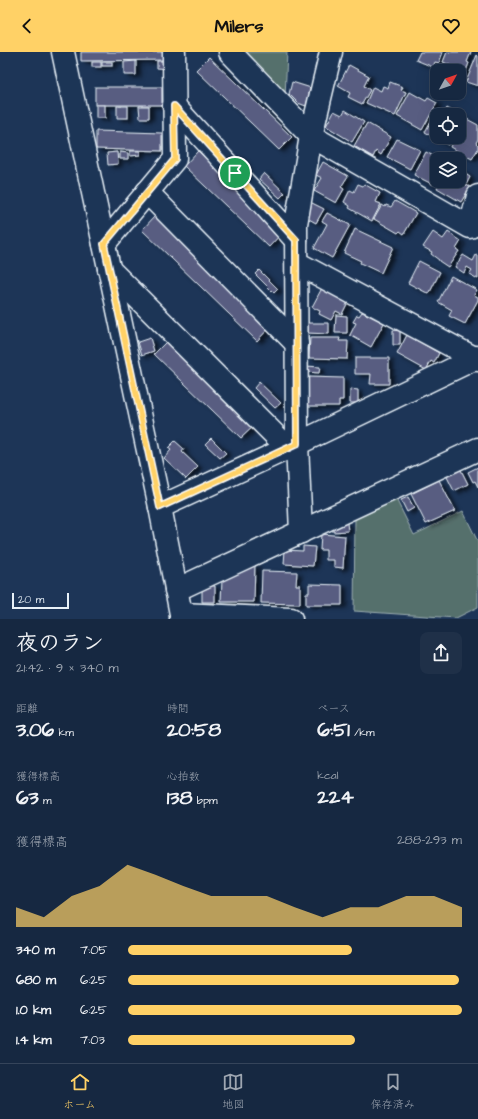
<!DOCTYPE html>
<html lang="ja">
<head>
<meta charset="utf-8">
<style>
  :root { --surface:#162841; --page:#1f3048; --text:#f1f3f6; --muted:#9ea6b1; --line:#35445a; --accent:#ffd166 }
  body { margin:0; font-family:"Architects Daughter","Klee One",sans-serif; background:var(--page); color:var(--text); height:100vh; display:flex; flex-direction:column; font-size:15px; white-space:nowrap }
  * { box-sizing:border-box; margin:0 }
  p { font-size:13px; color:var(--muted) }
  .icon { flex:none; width:22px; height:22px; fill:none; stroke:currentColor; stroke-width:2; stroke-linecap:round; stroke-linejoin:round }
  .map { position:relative; height:567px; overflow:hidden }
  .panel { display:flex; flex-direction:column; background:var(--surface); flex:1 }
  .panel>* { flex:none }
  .needle { width:26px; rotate:50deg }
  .fabs { position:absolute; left:430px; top:12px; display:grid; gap:8px }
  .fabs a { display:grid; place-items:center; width:36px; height:36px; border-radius:8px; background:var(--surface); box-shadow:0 4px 16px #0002,0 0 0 1px var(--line); font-size:20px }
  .scale { position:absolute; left:12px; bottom:10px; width:57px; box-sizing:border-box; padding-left:4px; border:2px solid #e8f1f8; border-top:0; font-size:11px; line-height:14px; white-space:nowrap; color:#e8f1f8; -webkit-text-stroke:3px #1d3557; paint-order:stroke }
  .pin { position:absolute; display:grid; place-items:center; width:34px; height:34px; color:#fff; margin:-17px; border:2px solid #fff; border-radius:50%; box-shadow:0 1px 4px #0007 }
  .round { display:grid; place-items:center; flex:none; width:42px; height:42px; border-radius:8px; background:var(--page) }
  .summary { display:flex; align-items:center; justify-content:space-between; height:68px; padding:0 16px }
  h1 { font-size:22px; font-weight:700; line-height:30px }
  .metrics { display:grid; grid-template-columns:repeat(3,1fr); gap:6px; height:68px; padding:4px 16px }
  .metrics div { display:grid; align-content:center }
  .metrics b { font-size:20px; font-weight:700 }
  .metrics small { font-size:11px; font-weight:400 }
  .metrics p { font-size:11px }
  .chart { height:112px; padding:8px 16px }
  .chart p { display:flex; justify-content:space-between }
  .chart svg { width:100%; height:72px; margin-top:4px; fill:var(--accent); opacity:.7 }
  ul { padding:0 16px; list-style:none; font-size:13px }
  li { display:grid; grid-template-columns:64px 48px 1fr; align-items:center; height:30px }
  li i { height:10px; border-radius:5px; background:var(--accent) }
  header { display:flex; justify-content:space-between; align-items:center; height:52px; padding:0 16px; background:var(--accent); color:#111; font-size:18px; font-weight:700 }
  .tab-bar { display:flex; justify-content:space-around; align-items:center; height:56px; border-top:1px solid var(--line); background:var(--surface); font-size:11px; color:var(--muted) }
  .tab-bar a { display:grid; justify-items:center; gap:2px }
  .tab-bar .on { color:var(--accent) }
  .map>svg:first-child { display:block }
  .green { fill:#556f6c; stroke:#9eb0b2 }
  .building { fill:#585d81; stroke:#e8f1f8; filter:url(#shadow) }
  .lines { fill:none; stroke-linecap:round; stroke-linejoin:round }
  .minor-casing { stroke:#e8f1f8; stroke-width:25 }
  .minor { stroke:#1d3557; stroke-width:22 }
  .route-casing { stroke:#fff; stroke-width:8 }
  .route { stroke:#ffd166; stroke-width:5 }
</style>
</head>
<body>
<header><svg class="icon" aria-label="back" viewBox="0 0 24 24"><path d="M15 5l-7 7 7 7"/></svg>Milers<svg class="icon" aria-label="heart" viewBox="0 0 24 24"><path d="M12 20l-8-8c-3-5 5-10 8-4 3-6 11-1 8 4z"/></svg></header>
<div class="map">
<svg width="478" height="567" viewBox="0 0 478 567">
  <defs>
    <filter id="shadow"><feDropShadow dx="4.5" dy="2.5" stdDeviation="2" flood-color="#0009"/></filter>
  </defs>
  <rect width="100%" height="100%" fill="#1d3557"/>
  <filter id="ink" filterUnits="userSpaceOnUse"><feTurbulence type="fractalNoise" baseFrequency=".025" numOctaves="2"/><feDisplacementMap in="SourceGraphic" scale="8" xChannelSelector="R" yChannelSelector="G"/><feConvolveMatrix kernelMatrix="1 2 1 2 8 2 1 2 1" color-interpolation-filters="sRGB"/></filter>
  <g filter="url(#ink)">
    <g class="green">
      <path d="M237,0H287L285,46Z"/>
      <path d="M395,445L414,483L463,459L478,490V555L456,566L354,559L355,465Z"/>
    </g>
    <g class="building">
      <path d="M81,0H169V8L81,9Z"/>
      <path d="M420,0H443L439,11L435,10L433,15L416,8Z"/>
      <path d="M447,0H471L467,10L469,11L463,27L459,25V19H448L450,13L443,10Z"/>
      <path d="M477,3L478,4V34L466,30Z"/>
      <path d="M209,5L292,85L279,98L196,18Z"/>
      <path d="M136,9V23H124V10Z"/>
      <path d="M157,9H168V17L157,16Z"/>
      <rect x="92" y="10" width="9" height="5"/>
      <rect x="102" y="10" width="10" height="4"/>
      <path d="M349,13L369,24L364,34L370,38L362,52L348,45L350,41L338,34Z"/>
      <path d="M292,30L311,36L306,54L298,51L289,42Z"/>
      <path d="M390,30L403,35L401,38L406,40L395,64L366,51L373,35L381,39L383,34L388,36Z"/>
      <rect x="95" y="35" width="67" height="18"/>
      <path d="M410,40L426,49L428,46L437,51L422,78L397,64Z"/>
      <rect x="96" y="53" width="9" height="13"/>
      <rect x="117" y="54" width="11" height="12"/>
      <path d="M139,54H149V66H140Z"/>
      <path d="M447,56L463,65L459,72V63H443Z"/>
      <path d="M345,58L364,70L352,90L326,74L334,59L342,63Z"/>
      <path d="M433,65L437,68V85H452L448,93L425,80Z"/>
      <path d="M465,66L478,73V87L476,91L478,93V97L472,107L450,95L455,85H459V77Z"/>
      <path d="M367,71L391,85L381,103L376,99L373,105L354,94Z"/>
      <path d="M96,79L162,81V99L96,97Z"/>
      <path d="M397,87L420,98L410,117L387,105Z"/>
      <path d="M130,99H140V103L130,104Z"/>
      <path d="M198,99L282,181L269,195L184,114Z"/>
      <path d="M117,100L118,112L108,113L107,101Z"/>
      <path d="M120,100L128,101V107H120Z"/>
      <path d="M426,100L439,107H437V127L434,133L414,123Z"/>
      <path d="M323,110L348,124L341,135L344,137L336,151L314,139L322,126L316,123Z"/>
      <path d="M459,118L470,125L466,133L470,135L461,150L437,136L441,129H459Z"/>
      <path d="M264,121L285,141L280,146L259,127Z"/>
      <path d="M358,132L363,134L364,132L380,141L376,150L381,152L372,169L349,156L350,154L344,150L350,138L354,140Z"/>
      <path d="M308,149L324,157L316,171L307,166Z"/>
      <path d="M395,149L416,161L404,182L400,179L398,181L374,167L382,153L385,155L386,153L391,155Z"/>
      <path d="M327,161L350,173L332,206L314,196L327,172L322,169Z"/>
      <path d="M155,164L270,275L257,289L142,178Z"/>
      <path d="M355,177L393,195L381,221L360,211L361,209L344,201Z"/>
      <path d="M433,180L443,187L448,180L461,189L456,197L459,199L448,215L439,209V208L431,202L432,200L423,195Z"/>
      <path d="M463,203L473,209L476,203L478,204V227L469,222L472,218L467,215L464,221L455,215Z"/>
      <path d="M419,209L440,220L429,242L408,231Z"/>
      <path d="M259,218L278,237L274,241L255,222Z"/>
      <path d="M451,224L477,238L474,243L478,245V248L465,272L449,264L452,258L438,250Z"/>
      <path d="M322,236L348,250L342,262L336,259L331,268L319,262L320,259L312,255Z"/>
      <path d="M362,260L384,271L371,295L350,283L356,271L353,270L357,263L359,264Z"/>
      <path d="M336,263L347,264V281H335Z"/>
      <path d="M307,271H329V282L307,281Z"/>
      <path d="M393,278L400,279V293H393Z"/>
      <path d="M407,283L439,301L434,311L431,309L426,318L397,302Z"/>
      <path d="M150,286L154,299L142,303L138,290Z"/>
      <path d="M310,286H340L339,289H348L347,307L309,306Z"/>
      <path d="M169,287L256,372L241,386L154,302Z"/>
      <path d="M355,306H389V332H370L371,322H355Z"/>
      <path d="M306,314L320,315L319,321L306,320Z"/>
      <path d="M308,325L343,326V348H339V354H307Z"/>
      <path d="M259,330L281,351L275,356L254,336Z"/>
      <path d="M350,337L358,338V351H350Z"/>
      <path d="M211,386L226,401L220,406L205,392Z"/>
      <path d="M175,389L184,397L182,400L198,415L186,427L164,406L171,398L168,396Z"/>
      <path d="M478,415V435L475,429L473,430L468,420Z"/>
      <path d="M460,416L468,432L454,439L446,423Z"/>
      <path d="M439,428L455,459L426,472L411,442Z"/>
      <path d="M408,445L414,456L407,460L401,448Z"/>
      <path d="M347,471L348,479L333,480V475L339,474L338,472Z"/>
      <path d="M321,482L345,484L343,516L334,515V508H326V498H320Z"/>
      <path d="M303,494L315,495L313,514L284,512L285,498L303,499Z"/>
      <path d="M255,512L254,550H221L222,528Z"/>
      <path d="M262,519L297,520L296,533H300V552L261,551Z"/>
      <path d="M309,532L342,533V553H306V541H309Z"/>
      <path d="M206,533L215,534V550H202V537Z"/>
    </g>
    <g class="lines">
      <g class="minor-casing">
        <g id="minor">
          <path d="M63,0L160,455L181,562V567"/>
          <path d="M230,0L311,84L470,175L478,144"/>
          <path d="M174,54L296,188"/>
          <path d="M147,140L297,292"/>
          <path d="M104,192L175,107L174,0"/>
          <path d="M297,211L478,308"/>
          <path d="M109,217L288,396"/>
          <path d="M160,455L297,392L478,305"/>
          <path d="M301,480L297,392L296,172L311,84L331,0"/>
          <path d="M176,538L478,397"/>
          <path d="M181,562L291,567"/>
        </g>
      </g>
      <use href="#minor" class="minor"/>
    </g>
  </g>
  <g class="lines" filter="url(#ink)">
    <g class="route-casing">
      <path id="route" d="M174,54L296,188L297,392L160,455L104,192L175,107Z"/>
    </g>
    <use href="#route" class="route"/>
  </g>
</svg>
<div class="fabs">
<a><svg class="needle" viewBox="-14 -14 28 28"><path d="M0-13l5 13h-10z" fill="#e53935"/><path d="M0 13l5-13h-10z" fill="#9ea6b1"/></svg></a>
<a><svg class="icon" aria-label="locate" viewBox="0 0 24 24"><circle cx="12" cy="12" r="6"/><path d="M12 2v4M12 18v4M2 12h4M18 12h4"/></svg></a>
<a><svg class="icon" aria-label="layers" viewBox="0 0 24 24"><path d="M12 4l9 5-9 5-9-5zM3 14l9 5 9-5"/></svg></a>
</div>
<div class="scale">20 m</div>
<div class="pin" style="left:235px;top:121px;background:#1e9e55"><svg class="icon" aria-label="arrive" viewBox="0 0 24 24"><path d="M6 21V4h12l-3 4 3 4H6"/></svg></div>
</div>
<section class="panel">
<div class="summary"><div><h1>夜のラン</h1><p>21:42 · 9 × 340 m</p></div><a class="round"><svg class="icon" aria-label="share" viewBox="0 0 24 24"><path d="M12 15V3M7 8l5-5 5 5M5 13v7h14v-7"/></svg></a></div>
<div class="metrics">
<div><p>距離</p><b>3.06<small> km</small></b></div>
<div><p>時間</p><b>20:58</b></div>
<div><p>ペース</p><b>6:51<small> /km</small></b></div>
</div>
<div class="metrics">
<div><p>獲得標高</p><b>63<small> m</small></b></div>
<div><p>心拍数</p><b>138<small> bpm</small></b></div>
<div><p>kcal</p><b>224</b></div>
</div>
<div class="chart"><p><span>獲得標高</span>288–293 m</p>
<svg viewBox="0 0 160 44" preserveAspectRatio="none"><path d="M0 44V32L10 38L20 25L30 19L40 6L50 12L60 19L70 25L80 25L90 25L100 32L110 38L120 32L130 32L140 25L150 25L160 32V44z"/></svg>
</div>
<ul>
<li><b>340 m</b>7:05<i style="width:67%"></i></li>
<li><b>680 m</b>6:25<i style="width:99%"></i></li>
<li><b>1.0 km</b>6:25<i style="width:100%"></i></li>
<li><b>1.4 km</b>7:03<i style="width:68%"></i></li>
</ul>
</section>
<nav class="tab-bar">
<a class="on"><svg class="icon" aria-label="home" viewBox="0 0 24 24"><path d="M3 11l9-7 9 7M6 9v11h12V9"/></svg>ホーム</a>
<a><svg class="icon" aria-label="map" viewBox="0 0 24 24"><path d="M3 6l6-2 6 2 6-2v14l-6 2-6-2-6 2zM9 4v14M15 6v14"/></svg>地図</a>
<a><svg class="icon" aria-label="saved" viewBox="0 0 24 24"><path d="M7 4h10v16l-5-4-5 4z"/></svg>保存済み</a>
</nav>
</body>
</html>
